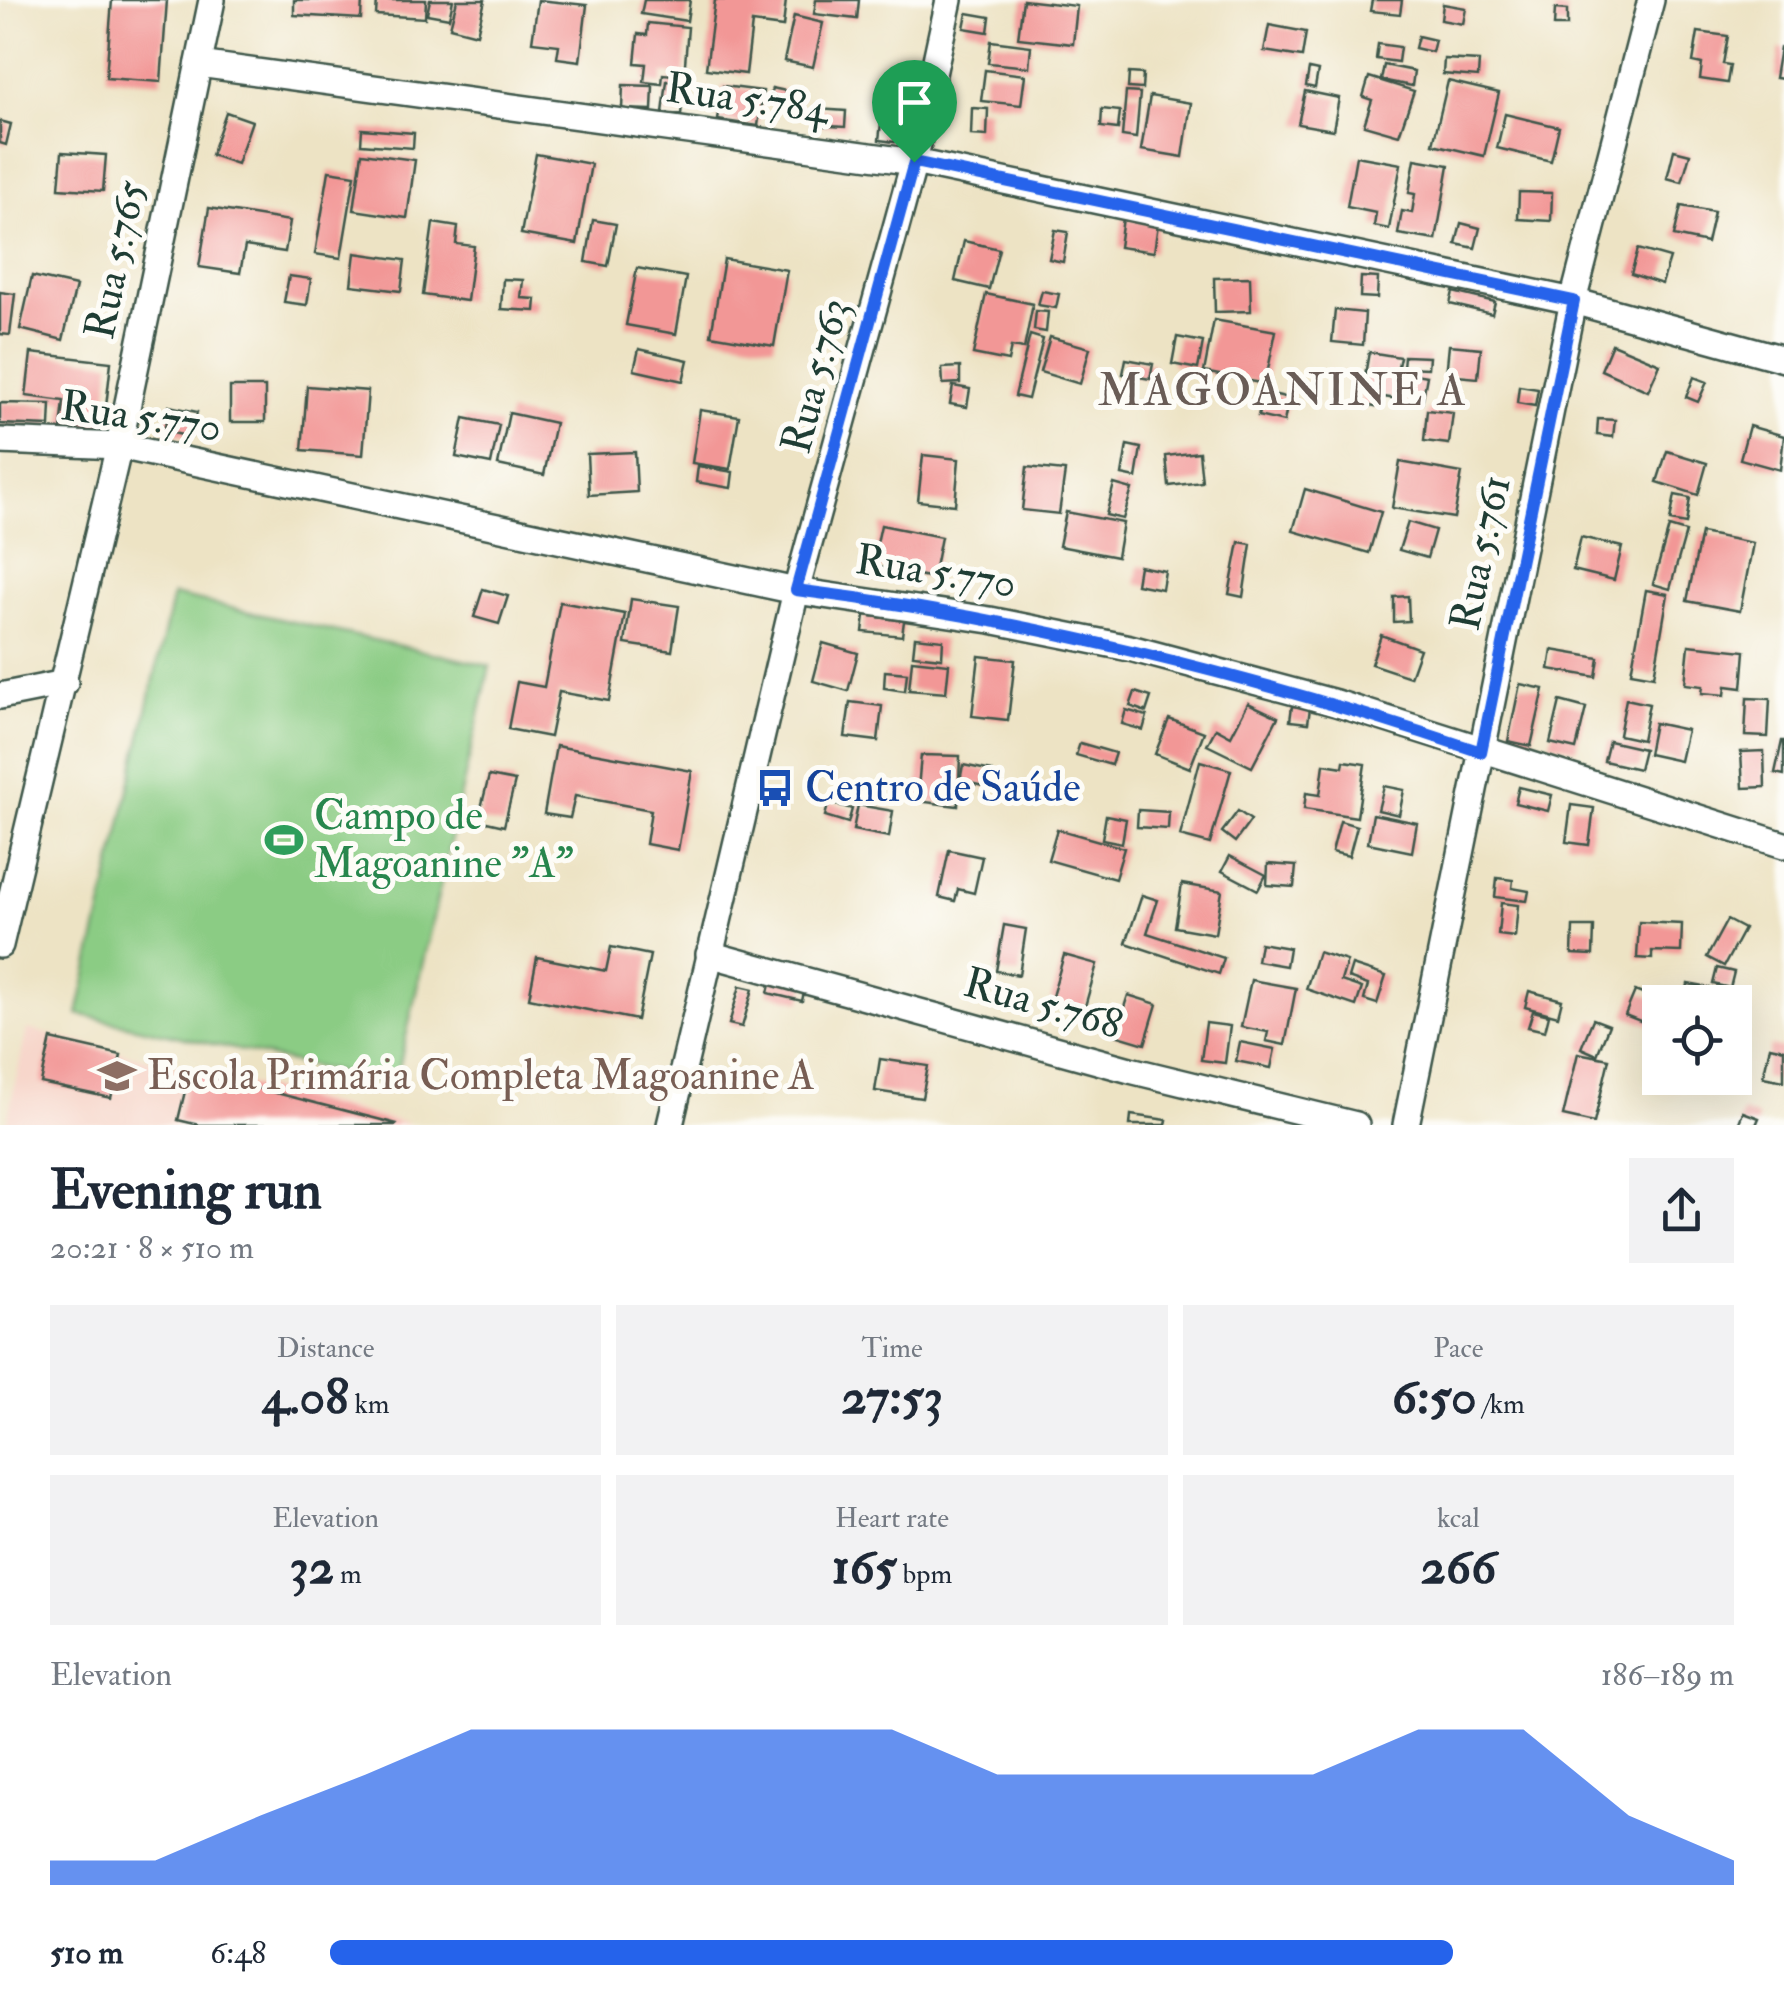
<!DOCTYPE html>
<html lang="en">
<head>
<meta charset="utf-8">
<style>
  :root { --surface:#fff; --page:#f2f2f3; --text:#1f2937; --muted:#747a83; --accent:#2563eb }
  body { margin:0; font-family:"IM FELL Double Pica",serif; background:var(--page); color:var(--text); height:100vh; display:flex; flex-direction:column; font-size:38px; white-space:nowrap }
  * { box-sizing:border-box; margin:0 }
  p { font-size:32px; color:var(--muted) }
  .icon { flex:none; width:55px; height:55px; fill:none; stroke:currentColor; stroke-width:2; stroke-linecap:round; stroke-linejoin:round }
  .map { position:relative; height:1125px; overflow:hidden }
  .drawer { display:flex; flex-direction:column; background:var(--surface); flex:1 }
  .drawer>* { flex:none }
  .buttons { position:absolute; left:1642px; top:985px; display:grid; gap:20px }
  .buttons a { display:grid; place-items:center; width:110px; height:110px; border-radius:0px; background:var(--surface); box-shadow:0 10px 40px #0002; font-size:50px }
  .pin { position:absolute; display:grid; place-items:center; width:85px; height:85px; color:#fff; margin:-102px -42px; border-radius:50% 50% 50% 0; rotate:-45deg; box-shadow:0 0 10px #0007 }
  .pin .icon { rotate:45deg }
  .round { display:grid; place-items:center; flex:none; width:105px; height:105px; border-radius:0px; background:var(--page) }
  .headline { display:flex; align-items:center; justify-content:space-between; height:170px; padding:0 50px }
  h1 { font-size:55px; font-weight:800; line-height:75px }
  .stats { display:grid; grid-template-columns:repeat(3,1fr); gap:15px; height:170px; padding:10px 50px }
  .stats div { display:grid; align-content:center; border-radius:0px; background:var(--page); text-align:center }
  .stats b { font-size:50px; font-weight:800 }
  .stats small { font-size:28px; font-weight:400 }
  .stats p { font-size:28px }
  .chart { height:280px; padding:20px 50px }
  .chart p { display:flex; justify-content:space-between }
  .chart svg { width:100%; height:180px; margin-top:10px; fill:var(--accent); opacity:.7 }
  ul { padding:0 50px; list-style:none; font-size:32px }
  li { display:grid; grid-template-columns:160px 120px 1fr; align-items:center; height:75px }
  li i { height:25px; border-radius:12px; background:var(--accent) }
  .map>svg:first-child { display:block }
  .built { fill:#f6d1c5 }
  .green { fill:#8bcc84; stroke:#55845c; stroke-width:2.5 }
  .building { fill:#f29796 }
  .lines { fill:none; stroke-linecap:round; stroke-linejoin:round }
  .minor-casing { stroke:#3e564a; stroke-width:30 }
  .minor { stroke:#fff; stroke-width:25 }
  .route-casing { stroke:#fff; stroke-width:20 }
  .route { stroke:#2563eb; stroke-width:12 }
  .labels { text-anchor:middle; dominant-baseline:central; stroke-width:10; stroke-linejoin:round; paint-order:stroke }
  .street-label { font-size:42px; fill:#1f3d34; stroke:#fdfcf7 }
  .transit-label { font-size:42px; fill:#164399; stroke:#fdfcf7; text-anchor:start }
  .leisure-label { font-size:42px; fill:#27864d; stroke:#fdfcf7; text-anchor:start }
  .education-label { font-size:42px; fill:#785e54; stroke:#fdfcf7; text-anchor:start }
  .neighbourhood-label { font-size:45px; letter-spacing:2.5px; fill:#695c56; stroke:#fdfcf7 }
</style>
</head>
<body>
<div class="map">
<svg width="1784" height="1125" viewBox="0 0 1784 1125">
  <rect width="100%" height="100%" fill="#fdfcf7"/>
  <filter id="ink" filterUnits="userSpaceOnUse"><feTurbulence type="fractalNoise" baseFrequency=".01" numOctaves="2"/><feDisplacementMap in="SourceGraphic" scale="20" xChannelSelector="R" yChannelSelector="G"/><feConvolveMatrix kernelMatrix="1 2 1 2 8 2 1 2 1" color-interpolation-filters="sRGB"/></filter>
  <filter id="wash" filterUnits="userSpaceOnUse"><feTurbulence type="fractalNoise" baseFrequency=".0048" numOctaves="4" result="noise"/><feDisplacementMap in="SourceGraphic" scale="40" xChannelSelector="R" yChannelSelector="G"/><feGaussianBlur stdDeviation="2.25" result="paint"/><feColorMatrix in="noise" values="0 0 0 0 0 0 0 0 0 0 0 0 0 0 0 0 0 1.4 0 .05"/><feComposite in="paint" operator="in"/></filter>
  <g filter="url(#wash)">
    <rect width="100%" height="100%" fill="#ede3c4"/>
    <path class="built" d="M27,1029L408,1123V1125H6Z"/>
    <path class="green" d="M173,595L490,666L395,1085L78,1014Z"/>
    <g id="blocks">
      <g class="building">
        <path d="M112,0H167L161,82L106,78Z"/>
        <path d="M294,0H362L361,19L294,15Z"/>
        <path d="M377,0H426L425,18L376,15Z"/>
        <path d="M430,0H453L449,18L427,14Z"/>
        <path d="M457,0H485L477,34L450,27Z"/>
        <path d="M538,0L587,5L580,61L557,58L559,45L532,42Z"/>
        <path d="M644,0H690L687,21L641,14Z"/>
        <path d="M715,0H786L783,27L752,23L746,74L706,69Z"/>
        <path d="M816,0H859L857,19L814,14Z"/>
        <path d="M1023,0L1077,6L1073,44L1018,38Z"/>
        <path d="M1372,0H1402L1400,14L1370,11Z"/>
        <path d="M1443,4L1466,8L1463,24L1441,20Z"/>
        <path d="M1555,9L1567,10V26H1554Z"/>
        <path d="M967,13L990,17L988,32L964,28Z"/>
        <path d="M794,16L823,23L813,67L784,61Z"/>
        <path d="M648,23L688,27L684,76L663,74L662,84L644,82L646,64L635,63L638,34L647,35Z"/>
        <path d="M1269,25L1306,32L1302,57L1264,51Z"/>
        <path d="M1698,32L1728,36L1723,64L1730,65L1727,83L1700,79L1702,64L1693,62Z"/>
        <path d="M1418,36L1435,40L1432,52L1415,48Z"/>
        <path d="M991,41L1031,46L1029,67L988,63Z"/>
        <path d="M1378,44L1400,47L1398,62L1376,59Z"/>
        <path d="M1780,48H1784V79L1775,78Z"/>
        <path d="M1444,59L1479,61L1478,77L1443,74Z"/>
        <path d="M1384,65L1414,71L1412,86L1381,80Z"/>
        <path d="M1309,69L1318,71L1315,88L1306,86Z"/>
        <path d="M985,70L1025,75L1021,105L981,101Z"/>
        <path d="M1129,73L1143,74L1142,89L1128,88Z"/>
        <path d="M1369,77L1414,91L1399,135L1364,125L1372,100L1363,97Z"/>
        <path d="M667,81L684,83L681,115L663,113Z"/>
        <path d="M1448,81L1499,93L1484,156L1433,144Z"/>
        <path d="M623,85L653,86L652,110L622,109Z"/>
        <path d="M723,86L763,91L758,126L718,120Z"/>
        <path d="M772,88L786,91L783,104L769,101Z"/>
        <path d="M1305,91L1339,98L1333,130L1298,124Z"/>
        <path d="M1126,92L1140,93L1136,138L1122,136Z"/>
        <path d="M1150,96L1191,103L1183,157L1141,150Z"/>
        <path d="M972,108L988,109L987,136L971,135Z"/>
        <path d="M817,109L846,111L845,127L815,125Z"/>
        <path d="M1102,109L1120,111L1118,129L1101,127Z"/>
        <path d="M226,112L252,121L237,164L211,155Z"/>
        <path d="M1505,114L1559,127L1551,161L1497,148Z"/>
        <path d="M0,121L11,124L6,145L0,143Z"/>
        <path d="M881,123L897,126L895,142L879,140Z"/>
        <path d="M362,129L414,133L413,148L361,144Z"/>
        <path d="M1674,150L1690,154L1682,182L1667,178Z"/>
        <path d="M62,152L106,155L103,191L59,188Z"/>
        <path d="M362,153L415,160L407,218L354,210Z"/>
        <path d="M536,154L591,164L577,244L521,234Z"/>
        <path d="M1356,156L1401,164L1389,229L1374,226L1376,213L1347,207Z"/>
        <path d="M1415,159L1449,165L1436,240L1398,234L1402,211L1412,213L1415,194L1409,193Z"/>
        <path d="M329,171L355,175L341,258L315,254Z"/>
        <path d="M1519,192L1552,193L1551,221L1518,219Z"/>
        <path d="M1681,206L1714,212L1707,243L1674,236Z"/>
        <path d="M209,208L290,221L285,252L245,246L240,273L199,267Z"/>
        <path d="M1123,218L1158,224L1154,252L1119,247Z"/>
        <path d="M593,220L616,224L608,266L586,262Z"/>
        <path d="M433,223L458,227L456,244L474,246L467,301L423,295Z"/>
        <path d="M1461,223L1480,228L1475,248L1456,244Z"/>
        <path d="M1055,230L1068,232L1063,262L1049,259Z"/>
        <path d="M964,241L999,249L989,289L955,281Z"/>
        <path d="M1638,249L1670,258L1662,284L1631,274Z"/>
        <path d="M355,253L405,260L401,291L351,285Z"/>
        <path d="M724,259L787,270L774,346L711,335Z"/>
        <path d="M637,268L686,277L676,334L626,325Z"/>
        <path d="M32,276L76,286L63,340L20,329Z"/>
        <path d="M289,276L311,279L307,305L284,302Z"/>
        <path d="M1250,277L1251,311L1215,312L1214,278Z"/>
        <path d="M1361,277L1378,278L1377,298L1360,297Z"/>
        <path d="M503,279L523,280L521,298L536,299L535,311L501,309Z"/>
        <path d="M1042,291L1059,294L1056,308L1038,305Z"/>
        <path d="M0,292L15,294L10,335L0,334Z"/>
        <path d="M1453,292L1495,302L1492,314L1450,304Z"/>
        <path d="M986,294L1033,304L1024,349L1011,347L1008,361L973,354Z"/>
        <path d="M1335,310L1365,313L1363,345L1332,342Z"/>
        <path d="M1036,311L1048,312L1046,332L1034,330Z"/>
        <path d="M1214,320L1276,331L1265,384L1204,372Z"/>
        <path d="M1030,335L1043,339L1028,399L1015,396Z"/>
        <path d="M1050,337L1090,348L1080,384L1040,372Z"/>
        <path d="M1177,337L1203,342L1198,369L1172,364Z"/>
        <path d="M1612,344L1660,364L1648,391L1601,370Z"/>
        <path d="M1449,345L1481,348L1478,378L1446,375Z"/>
        <path d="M639,349L688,360L683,381L634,370Z"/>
        <path d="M1369,352L1400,357L1397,371L1427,376L1422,403L1377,396L1375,407L1360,404Z"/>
        <path d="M31,353L111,362L103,434L61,430L64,401L26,396Z"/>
        <path d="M1404,356L1429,357L1428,368L1403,367Z"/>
        <path d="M1126,359L1153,364L1150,379L1123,374Z"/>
        <path d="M960,367V383L943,384L942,368Z"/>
        <path d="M1694,377L1707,382L1698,402L1686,397Z"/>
        <path d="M307,386L368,391L363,455L302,450Z"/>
        <path d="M953,386L970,389L967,407L950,404Z"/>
        <path d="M1519,386L1538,389L1535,406L1517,403Z"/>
        <rect x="230" y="387" width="35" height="35"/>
        <path d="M1264,392L1289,398L1284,422L1258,416Z"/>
        <path d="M0,403L51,404L50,426L0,424Z"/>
        <path d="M169,406L197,412L191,437L164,431Z"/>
        <path d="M700,410L739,416L730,469L692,463Z"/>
        <path d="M1427,410L1453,413L1449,444L1424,441Z"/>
        <path d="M509,413L555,423L544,475L498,465Z"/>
        <path d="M464,418L499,425L491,464L456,457Z"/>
        <path d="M1598,419L1615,420L1613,437L1597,435Z"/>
        <path d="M1749,426L1784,436L1780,470L1740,459Z"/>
        <path d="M1127,445L1141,448L1136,478L1122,475Z"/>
        <path d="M1667,451L1707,463L1698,495L1657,482Z"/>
        <path d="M635,452L637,492L589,495L587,454Z"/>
        <path d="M1199,452L1202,482L1169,486L1166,456Z"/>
        <path d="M923,455L959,459L955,505L918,501Z"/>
        <path d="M1400,462L1462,473L1454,518L1392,508Z"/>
        <path d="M698,466L733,472L731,488L696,482Z"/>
        <path d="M1027,467L1065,471L1059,514L1022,510Z"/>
        <path d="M1114,484L1132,489L1123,519L1106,515Z"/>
        <path d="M1305,489L1381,512L1369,553L1293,531Z"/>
        <path d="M1675,495L1690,498L1686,524L1670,521Z"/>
        <path d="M1066,512L1123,523L1117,557L1059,546Z"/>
        <path d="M1408,522L1435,530L1427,558L1399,550Z"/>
        <path d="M881,525L941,537L933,578L872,566Z"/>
        <path d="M1669,527L1686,532L1670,589L1653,584Z"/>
        <path d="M1701,533L1753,543L1740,611L1687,601Z"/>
        <path d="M1581,537L1622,547L1614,580L1573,570Z"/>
        <path d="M1239,542L1251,544L1243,597L1229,594Z"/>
        <path d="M1139,566L1165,571L1162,589L1136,584Z"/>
        <path d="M483,589L508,596L499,624L474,617Z"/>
        <path d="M1646,590L1668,594L1654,676L1631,672Z"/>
        <path d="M1408,596L1409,621L1394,622V597Z"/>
        <path d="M631,599L679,606L672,651L625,644Z"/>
        <path d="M560,602L625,614L609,701L559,692L550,737L508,729L517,682L544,687Z"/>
        <path d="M865,615L904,621L902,636L863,632Z"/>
        <path d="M1381,635L1420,649L1410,677L1371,664Z"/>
        <path d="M915,637L943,640L942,658L913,655Z"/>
        <path d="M823,643L858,653L848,691L813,681Z"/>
        <path d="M1689,645L1745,651L1742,688L1726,686L1725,695L1702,693L1703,686L1685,684Z"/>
        <path d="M1552,650L1599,658L1596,677L1549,669Z"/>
        <path d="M979,656L1015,660L1008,720L972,716Z"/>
        <path d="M912,660L949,664L946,693L909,690Z"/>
        <path d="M885,671L907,673L905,691L884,688Z"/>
        <path d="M1520,684L1544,689L1531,746L1508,741Z"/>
        <path d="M1135,692L1151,697L1146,712L1130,706Z"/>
        <path d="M1747,698L1770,699L1768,737L1745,736Z"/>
        <path d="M1626,699L1649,704L1642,740L1619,735Z"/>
        <path d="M1560,701L1586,708L1576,749L1550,743Z"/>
        <path d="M850,702L882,706L878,741L845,737Z"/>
        <path d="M1248,703L1278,717L1252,767L1207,745L1216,728L1231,736Z"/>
        <path d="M1292,706L1310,708L1308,723L1290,721Z"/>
        <path d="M1126,710L1147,716L1143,730L1122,724Z"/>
        <path d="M1169,719L1204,732L1190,768L1155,754Z"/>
        <path d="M1654,723L1687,730L1680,761L1648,754Z"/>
        <path d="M1609,741L1644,749L1639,769L1604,761Z"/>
        <path d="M1782,741H1784V775L1775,773Z"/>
        <path d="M1080,743L1115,753L1111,765L1076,755Z"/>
        <path d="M556,746L692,771L678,850L646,844L651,810L575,796L570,818L544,814Z"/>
        <path d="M1764,751L1765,787L1743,788L1741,752Z"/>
        <path d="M921,755L960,756L958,806L917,801Z"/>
        <path d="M1200,761L1231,770L1210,844L1180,836Z"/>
        <path d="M1344,761L1365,764L1357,817L1304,809L1306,793L1320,795L1324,764L1343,767Z"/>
        <path d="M963,765L992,771L989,787L960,781Z"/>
        <path d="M489,776L515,781L504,826L478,820Z"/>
        <path d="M1384,786L1404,790L1399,815L1378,810Z"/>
        <path d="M1519,787L1552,795L1548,811L1515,803Z"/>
        <path d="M829,802L852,809L848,823L825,816Z"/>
        <path d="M858,805L893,811L889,837L853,830Z"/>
        <path d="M1571,805L1594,808L1589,845L1566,842Z"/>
        <path d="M1138,810L1169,812L1168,829L1137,827Z"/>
        <path d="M1238,811L1251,820L1235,842L1222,832Z"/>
        <path d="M1373,814L1417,823L1412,852L1368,843Z"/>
        <path d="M1106,815L1126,819L1122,843L1102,839Z"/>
        <path d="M1340,821L1357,826L1349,856L1332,852Z"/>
        <path d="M1057,829L1124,848L1115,879L1048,860Z"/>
        <path d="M949,850L982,857L974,893L958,889L955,901L939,897Z"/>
        <path d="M1230,856L1266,875L1258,890L1222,871Z"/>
        <path d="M1268,864L1296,866L1294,887L1267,885Z"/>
        <path d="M1497,878L1513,880L1512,888L1529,891L1527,901L1495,897Z"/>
        <path d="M1182,884L1222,891L1215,934L1175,927Z"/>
        <path d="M1142,895L1158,900L1147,933L1224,958L1219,974L1126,943Z"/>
        <path d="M1501,903L1518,905L1515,937L1498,935Z"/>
        <path d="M1727,920L1744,929L1724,966L1707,957Z"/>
        <path d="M1639,922L1682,924L1681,952L1652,951V959L1637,958Z"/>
        <path d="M1004,925L1026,929L1019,975L996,971Z"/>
        <path d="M1573,927H1594L1593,955L1572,954Z"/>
        <path d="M1260,943L1289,948L1286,966L1257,961Z"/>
        <path d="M611,947L650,955L637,1020L529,998L537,957L606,971Z"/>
        <path d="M1318,952L1347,961L1341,981L1362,988L1356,1006L1306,989Z"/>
        <path d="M1064,955L1097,964L1084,1010L1051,1000Z"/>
        <path d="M1352,965L1386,976L1377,1004L1364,1000L1368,985L1348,978Z"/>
        <path d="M1717,968L1734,972L1730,988L1713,984Z"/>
        <path d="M772,976L806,983L802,1001L768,993Z"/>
        <path d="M1251,980L1296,988L1285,1045L1266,1041L1268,1032L1241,1027Z"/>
        <path d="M1688,984L1710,988L1707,1002L1685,1000Z"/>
        <path d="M740,986L753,989L742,1027L729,1024Z"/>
        <path d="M1529,991L1562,1000L1558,1016L1525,1007Z"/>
        <path d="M1635,991L1660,1001V1029L1625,1015Z"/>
        <path d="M1128,995L1157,1004L1145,1044L1115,1035Z"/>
        <path d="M1533,1011L1549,1015L1545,1031L1528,1027Z"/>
        <path d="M1593,1019L1609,1025L1597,1055L1581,1048Z"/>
        <path d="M1206,1023L1230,1026L1225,1063L1201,1060Z"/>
        <path d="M51,1039L121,1055L111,1098L41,1083Z"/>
        <path d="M1240,1042L1275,1049L1271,1068L1236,1061Z"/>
        <path d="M1770,1046L1784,1049V1081L1763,1077Z"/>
        <path d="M1578,1053L1609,1059L1594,1123L1563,1116Z"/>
        <path d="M880,1059L928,1066L922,1098L875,1091Z"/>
        <path d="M190,1071L397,1124L396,1125H199L178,1120Z"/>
        <path d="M1743,1112L1759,1118L1756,1125H1738Z"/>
        <path d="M1131,1115L1167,1120L1166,1125H1130Z"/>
      </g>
    </g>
  </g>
  <g filter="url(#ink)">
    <use href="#blocks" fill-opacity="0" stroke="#3e564a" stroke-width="2.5"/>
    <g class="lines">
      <g class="minor-casing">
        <g id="minor">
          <path d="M199,64L914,162L1573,301L1784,359"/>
          <path d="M0,441L119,446L796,591L990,620L1130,648L1336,703L1784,845"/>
          <path d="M0,696L65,683"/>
          <path d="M0,945L119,446L212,0"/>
          <path d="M709,954L1130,1070L1356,1125"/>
          <path d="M670,1125L796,591L914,162L949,0"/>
          <path d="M1406,1125L1573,301L1651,0"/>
        </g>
      </g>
      <use href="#minor" class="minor"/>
    </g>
  </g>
  <g class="lines" filter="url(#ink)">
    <g class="route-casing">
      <path id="route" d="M914,162L1574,301L1481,752C1257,676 1031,619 796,590Z"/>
    </g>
    <use href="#route" class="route"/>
  </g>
  <defs>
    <g id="bus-bare" transform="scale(3)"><path d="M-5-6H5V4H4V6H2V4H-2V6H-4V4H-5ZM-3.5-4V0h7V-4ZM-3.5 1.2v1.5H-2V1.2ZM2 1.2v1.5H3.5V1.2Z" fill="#1a4fb4" stroke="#fdfcf7" stroke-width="2.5" paint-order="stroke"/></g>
    <g id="stadium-bare" transform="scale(3)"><path d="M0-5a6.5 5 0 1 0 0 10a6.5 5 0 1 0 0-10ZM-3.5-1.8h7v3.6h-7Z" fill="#2e9e5b" stroke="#fdfcf7" stroke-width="2.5" paint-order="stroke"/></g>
    <g id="school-bare" transform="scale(3)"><path d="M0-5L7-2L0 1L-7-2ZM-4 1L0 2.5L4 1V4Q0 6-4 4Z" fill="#8d6e63" stroke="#fdfcf7" stroke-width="2.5" paint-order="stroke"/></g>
  </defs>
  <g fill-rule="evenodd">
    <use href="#bus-bare" x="775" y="788"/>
    <use href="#stadium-bare" x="284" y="840"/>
    <use href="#school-bare" x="117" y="1076"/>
  </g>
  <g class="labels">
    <g class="street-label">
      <text transform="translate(747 99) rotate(8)">Rua 5.784</text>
      <text transform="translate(116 260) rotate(-78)">Rua 5.765</text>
      <text transform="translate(816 376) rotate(-75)">Rua 5.763</text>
      <text transform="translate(141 417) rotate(8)">Rua 5.770</text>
      <text transform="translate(1481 553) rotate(-78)">Rua 5.761</text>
      <text transform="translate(936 572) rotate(9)">Rua 5.770</text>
      <text transform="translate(1043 1004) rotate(16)">Rua 5.768</text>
    </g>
    <g class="transit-label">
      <text x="805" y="788">Centro de Saúde</text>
    </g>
    <g class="leisure-label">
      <text x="314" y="816">Campo de<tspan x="314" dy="48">Magoanine "A"</tspan></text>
    </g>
    <g class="education-label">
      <text x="147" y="1076">Escola Primária Completa Magoanine A</text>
    </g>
    <g class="neighbourhood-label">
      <text x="1283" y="391">MAGOANINE A</text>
    </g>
  </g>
</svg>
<div class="buttons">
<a><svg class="icon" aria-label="locate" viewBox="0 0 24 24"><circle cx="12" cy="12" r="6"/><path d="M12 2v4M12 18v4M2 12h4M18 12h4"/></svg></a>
</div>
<div class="pin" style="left:914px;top:162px;background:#1e9e55"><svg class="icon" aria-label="arrive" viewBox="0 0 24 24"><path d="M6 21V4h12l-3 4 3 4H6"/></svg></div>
</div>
<section class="drawer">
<div class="headline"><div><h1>Evening run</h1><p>20:21 · 8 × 510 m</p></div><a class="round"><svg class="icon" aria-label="share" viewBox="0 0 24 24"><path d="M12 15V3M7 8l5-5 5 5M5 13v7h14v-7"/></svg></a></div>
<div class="stats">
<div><p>Distance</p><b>4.08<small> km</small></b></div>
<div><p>Time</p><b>27:53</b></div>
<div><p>Pace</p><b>6:50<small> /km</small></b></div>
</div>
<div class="stats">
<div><p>Elevation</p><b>32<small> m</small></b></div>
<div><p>Heart rate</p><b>165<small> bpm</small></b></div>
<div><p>kcal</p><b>266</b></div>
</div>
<div class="chart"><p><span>Elevation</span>186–189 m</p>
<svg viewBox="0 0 160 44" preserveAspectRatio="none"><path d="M0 44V38L10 38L20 27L30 17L40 6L50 6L60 6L70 6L80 6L90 17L100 17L110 17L120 17L130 6L140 6L150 27L160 38V44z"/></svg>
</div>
<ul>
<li><b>510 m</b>6:48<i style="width:80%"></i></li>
</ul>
</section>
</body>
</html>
